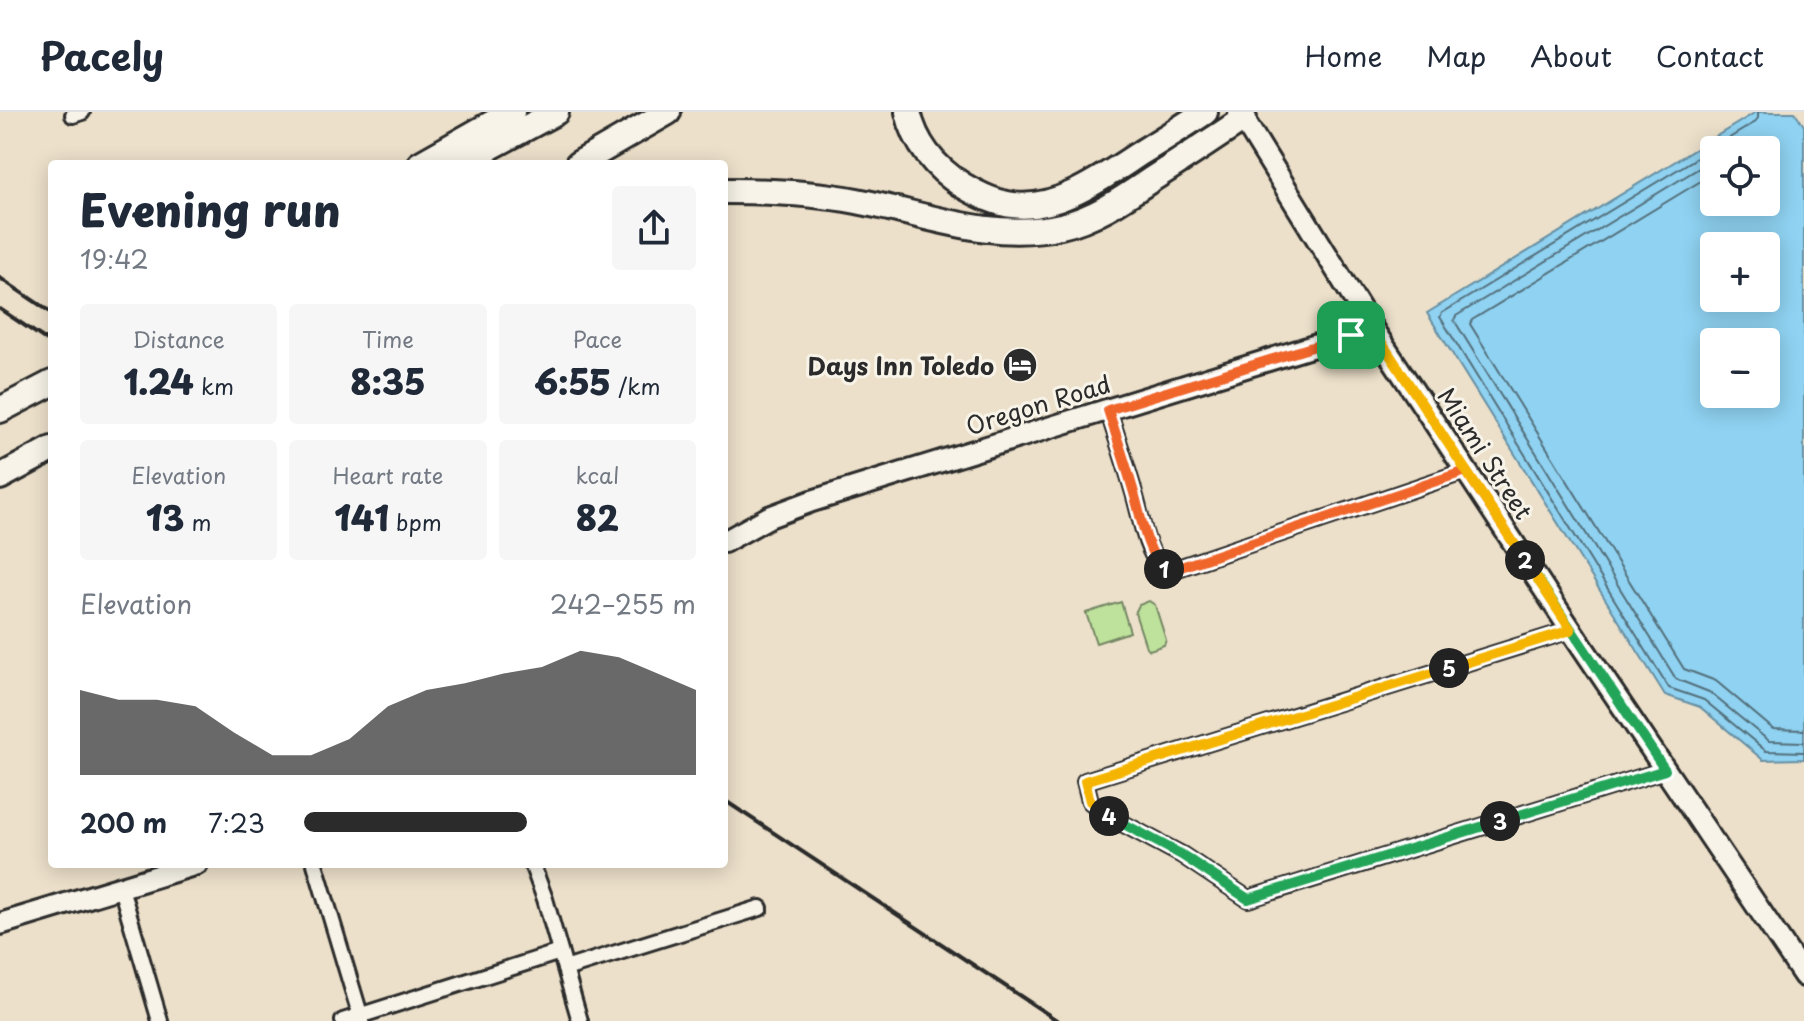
<!DOCTYPE html>
<html lang="en">
<head>
<meta charset="utf-8">
<style>
  :root { --surface:#fff; --page:#f6f6f7; --text:#1f2937; --muted:#747a83; --line:#e0e1e3; --accent:#2b2b2b }
  body { margin:0; font-family:"Playpen Sans",sans-serif; background:var(--page); color:var(--text); height:100vh; display:flex; flex-direction:column; font-size:30px; white-space:nowrap }
  * { box-sizing:border-box; margin:0 }
  p { font-size:26px; color:var(--muted) }
  .icon { flex:none; width:44px; height:44px; fill:none; stroke:currentColor; stroke-width:2; stroke-linecap:round; stroke-linejoin:round }
  .map { position:relative; flex:1; overflow:hidden }
  .sheet { position:absolute; left:48px; top:48px; width:680px; height:708px; display:flex; flex-direction:column; background:var(--surface); border-radius:8px; box-shadow:0 4px 20px #0003 }
  .sheet>* { flex:none }
  .fabs { position:absolute; left:1700px; top:24px; display:grid; gap:16px }
  .fabs a { display:grid; place-items:center; width:80px; height:80px; border-radius:8px; background:var(--surface); box-shadow:0 4px 20px #0003; font-size:40px }
  .pin { position:absolute; display:grid; place-items:center; width:68px; height:68px; color:#fff; margin:-34px; border-radius:16px; box-shadow:0 4px 12px #0006 }
  .km { position:absolute; width:40px; height:40px; margin:-20px; border-radius:50%; background:#222; color:#fff; font-size:22px; line-height:40px; text-align:center }
  .round { display:grid; place-items:center; flex:none; width:84px; height:84px; border-radius:8px; background:var(--page) }
  .head { display:flex; align-items:center; justify-content:space-between; height:136px; padding:0 32px }
  h1 { font-size:44px; font-weight:800; line-height:60px }
  .metrics { display:grid; grid-template-columns:repeat(3,1fr); gap:12px; height:136px; padding:8px 32px }
  .metrics div { display:grid; align-content:center; border-radius:8px; background:var(--page); text-align:center }
  .metrics b { font-size:34px; font-weight:800 }
  .metrics small { font-size:22px; font-weight:400 }
  .metrics p { font-size:22px }
  .chart { height:224px; padding:16px 32px }
  .chart p { display:flex; justify-content:space-between }
  .chart svg { width:100%; height:144px; margin-top:8px; fill:var(--accent); opacity:.7 }
  ul { padding:0 32px; list-style:none; font-size:26px }
  li { display:grid; grid-template-columns:128px 96px 1fr; align-items:center; height:60px }
  li i { height:20px; border-radius:10px; background:var(--accent) }
  header { display:flex; align-items:center; gap:48px; box-sizing:border-box; height:112px; padding:0 40px; background:var(--surface); border-bottom:2px solid var(--line) }
  header strong { font-size:38px }
  nav { display:flex; gap:44px; margin-inline-start:auto; font-size:28px }
  .map>svg:first-child { display:block }
  .green { fill:#bee29c; stroke:#748664; stroke-width:2 }
  .water { fill:#8fd2f1; stroke:#678fa2; stroke-width:2; fill-rule:evenodd }
  .lines { fill:none; stroke-linecap:round; stroke-linejoin:round }
  .shore { stroke:#536e7a; stroke-width:2 }
  .street-casing { stroke:#2b2b2b; stroke-width:20 }
  .secondary-casing { stroke:#2b2b2b; stroke-width:26 }
  .highway-casing { stroke:#2b2b2b; stroke-width:30 }
  .street { stroke:#f7f3e8; stroke-width:14 }
  .secondary { stroke:#f7f3e8; stroke-width:20 }
  .highway { stroke:#f7f3e8; stroke-width:24 }
  .rail { stroke:#2b2b2b; stroke-width:4 }
  .split-1-casing { stroke:#fff; stroke-width:16 }
  .split-2-casing { stroke:#fff; stroke-width:16 }
  .split-3-casing { stroke:#fff; stroke-width:16 }
  .split-4-casing { stroke:#fff; stroke-width:16 }
  .split-5-casing { stroke:#fff; stroke-width:16 }
  .split-6-casing { stroke:#fff; stroke-width:16 }
  .split-1 { stroke:#f0652b; stroke-width:10 }
  .split-2 { stroke:#f0652b; stroke-width:10 }
  .split-3 { stroke:#22a559; stroke-width:10 }
  .split-4 { stroke:#22a559; stroke-width:10 }
  .split-5 { stroke:#f5b400; stroke-width:10 }
  .split-6 { stroke:#f5b400; stroke-width:10 }
  .labels { text-anchor:middle; dominant-baseline:central; stroke-width:6; stroke-linejoin:round; paint-order:stroke }
  .poi-label { font-size:24px; font-weight:bold; fill:#2b2b2b; stroke:#f7f3e8; text-anchor:end }
  .street-label { font-size:24px; fill:#2b2b2b; stroke:#f7f3e8 }
</style>
</head>
<body>
<header>
<strong>Pacely</strong>
<nav><a>Home</a><a>Map</a><a>About</a><a>Contact</a></nav>
</header>
<div class="map">
<svg width="1804" height="909" viewBox="0 0 1804 909">
  <rect width="100%" height="100%" fill="#ece0ca"/>
  <filter id="ink" filterUnits="userSpaceOnUse"><feTurbulence type="fractalNoise" baseFrequency=".0125" numOctaves="2"/><feDisplacementMap in="SourceGraphic" scale="16" xChannelSelector="R" yChannelSelector="G"/><feConvolveMatrix kernelMatrix="1 2 1 2 8 2 1 2 1" color-interpolation-filters="sRGB"/></filter>
  <g filter="url(#ink)">
    <g class="green">
      <path d="M1149,489L1155,493L1166,528L1164,533L1150,538L1146,535L1135,501L1139,493Z"/>
      <path d="M1121,490L1130,520L1096,531L1086,501Z"/>
    </g>
    <path class="water" d="M1756,0H1795L1804,14V647L1763,648L1700,595L1665,583L1427,201ZM1714,38H1766V90H1714ZM1714,134H1766V186H1714ZM1714,230H1766V282H1714Z"/>
    <g class="lines">
      <g class="shore">
        <path d="M1758,0V6L1754,11L1442,201L1440,205L1669,576L1704,588L1766,639L1804,640"/>
        <path d="M1714,47L1456,204L1454,208L1676,567L1709,580L1769,629L1804,630"/>
        <path d="M1714,61L1472,208L1470,212L1684,557L1716,569L1773,617L1804,618"/>
      </g>
      <g class="street-casing">
        <g id="street">
          <path d="M73,3L82,0"/>
          <path d="M1108,298C1117,326 1126,353 1134,381C1142,408 1144,434 1162,457L1178,456L1466,359"/>
          <path d="M1571,518L1085,669L1090,689L1105,702L1182,743L1248,787L1665,658"/>
          <path d="M315,752L362,909"/>
          <path d="M532,752L545,787L580,909"/>
          <path d="M121,776L160,909"/>
          <path d="M565,857L760,796"/>
          <path d="M343,909L560,840"/>
        </g>
      </g>
      <g class="secondary-casing">
        <g id="secondary">
          <path d="M1239,0L1372,216L1571,518L1804,864"/>
          <path d="M724,430L769,405L812,389L1372,216"/>
          <path d="M0,812L197,752"/>
        </g>
      </g>
      <g class="highway-casing">
        <g id="highway">
          <path d="M908,0C915,31 935,56 962,73C977,82 994,91 1013,93C1059,99 1106,63 1142,40C1163,27 1184,14 1205,0"/>
          <path d="M420,52L512,0"/>
          <path d="M459,52L556,0"/>
          <path d="M578,52L668,0"/>
          <path d="M724,79C768,79 813,81 857,89C925,102 991,130 1061,114C1094,107 1124,86 1152,67C1183,48 1213,27 1244,7"/>
          <path d="M0,298L52,271"/>
          <path d="M0,365L52,337"/>
        </g>
      </g>
      <use href="#street" class="street"/>
      <use href="#secondary" class="secondary"/>
      <use href="#highway" class="highway"/>
      <g class="rail">
        <path d="M0,166L52,201"/>
        <path d="M0,197L52,232"/>
        <path d="M724,688L1058,909"/>
      </g>
    </g>
  </g>
  <g class="lines" filter="url(#ink)">
    <g class="split-1-casing">
      <path id="split-1" d="M1164,457H1162C1145,434 1142,408 1134,381C1126,353 1117,326 1108,298L1351,223"/>
    </g>
    <g class="split-2-casing">
      <path id="split-2" d="M1164,457L1178,456L1466,359L1525,448"/>
    </g>
    <g class="split-3-casing">
      <path id="split-3" d="M1500,709L1665,658L1525,448"/>
    </g>
    <g class="split-4-casing">
      <path id="split-4" d="M1109,704L1182,743L1248,787L1500,709"/>
    </g>
    <g class="split-5-casing">
      <path id="split-5" d="M1109,704L1090,689L1085,669L1449,556"/>
    </g>
    <g class="split-6-casing">
      <path id="split-6" d="M1351,223L1372,216L1571,518L1449,556"/>
    </g>
    <use href="#split-1" class="split-1"/>
    <use href="#split-2" class="split-2"/>
    <use href="#split-3" class="split-3"/>
    <use href="#split-4" class="split-4"/>
    <use href="#split-5" class="split-5"/>
    <use href="#split-6" class="split-6"/>
  </g>
  <defs>
    <g id="hotel-disc" transform="scale(1.8)"><circle r="9.5" fill="#2b2b2b" stroke="#f7f3e8"/><path d="M-6-4.5h1.5V1H6V5H4.5V3h-9V5H-6ZM-4 0a1.8 1.8 0 1 1 3.6 0ZM.5 0V-2.5h3Q6-2.5 6 0Z" fill="#fff"/></g>
  </defs>
  <g fill-rule="evenodd">
    <use href="#hotel-disc" x="1020" y="253"/>
  </g>
  <g class="labels">
    <g class="poi-label">
      <text x="994" y="253">Days Inn Toledo</text>
    </g>
    <g class="street-label">
      <text transform="translate(1038 292) rotate(-17)">Oregon Road</text>
      <text transform="translate(1486 341) rotate(57)">Miami Street</text>
    </g>
  </g>
</svg>
<div class="fabs">
<a><svg class="icon" aria-label="locate" viewBox="0 0 24 24"><circle cx="12" cy="12" r="6"/><path d="M12 2v4M12 18v4M2 12h4M18 12h4"/></svg></a>
<a>+</a>
<a>−</a>
</div>
<div class="pin" style="left:1351px;top:223px;background:#1e9e55"><svg class="icon" aria-label="arrive" viewBox="0 0 24 24"><path d="M6 21V4h12l-3 4 3 4H6"/></svg></div>
<b class="km" style="left:1164px;top:457px">1</b>
<b class="km" style="left:1525px;top:448px">2</b>
<b class="km" style="left:1500px;top:709px">3</b>
<b class="km" style="left:1109px;top:704px">4</b>
<b class="km" style="left:1449px;top:556px">5</b>
<section class="sheet">
<div class="head"><div><h1>Evening run</h1><p>19:42</p></div><a class="round"><svg class="icon" aria-label="share" viewBox="0 0 24 24"><path d="M12 15V3M7 8l5-5 5 5M5 13v7h14v-7"/></svg></a></div>
<div class="metrics">
<div><p>Distance</p><b>1.24<small> km</small></b></div>
<div><p>Time</p><b>8:35</b></div>
<div><p>Pace</p><b>6:55<small> /km</small></b></div>
</div>
<div class="metrics">
<div><p>Elevation</p><b>13<small> m</small></b></div>
<div><p>Heart rate</p><b>141<small> bpm</small></b></div>
<div><p>kcal</p><b>82</b></div>
</div>
<div class="chart"><p><span>Elevation</span>242–255 m</p>
<svg viewBox="0 0 160 44" preserveAspectRatio="none"><path d="M0 44V18L10 21L20 21L30 23L40 31L50 38L60 38L70 33L80 23L90 18L100 16L110 13L120 11L130 6L140 8L150 13L160 18V44z"/></svg>
</div>
<ul>
<li><b>200 m</b>7:23<i style="width:57%"></i></li>
</ul>
</section>
</div>
</body>
</html>
